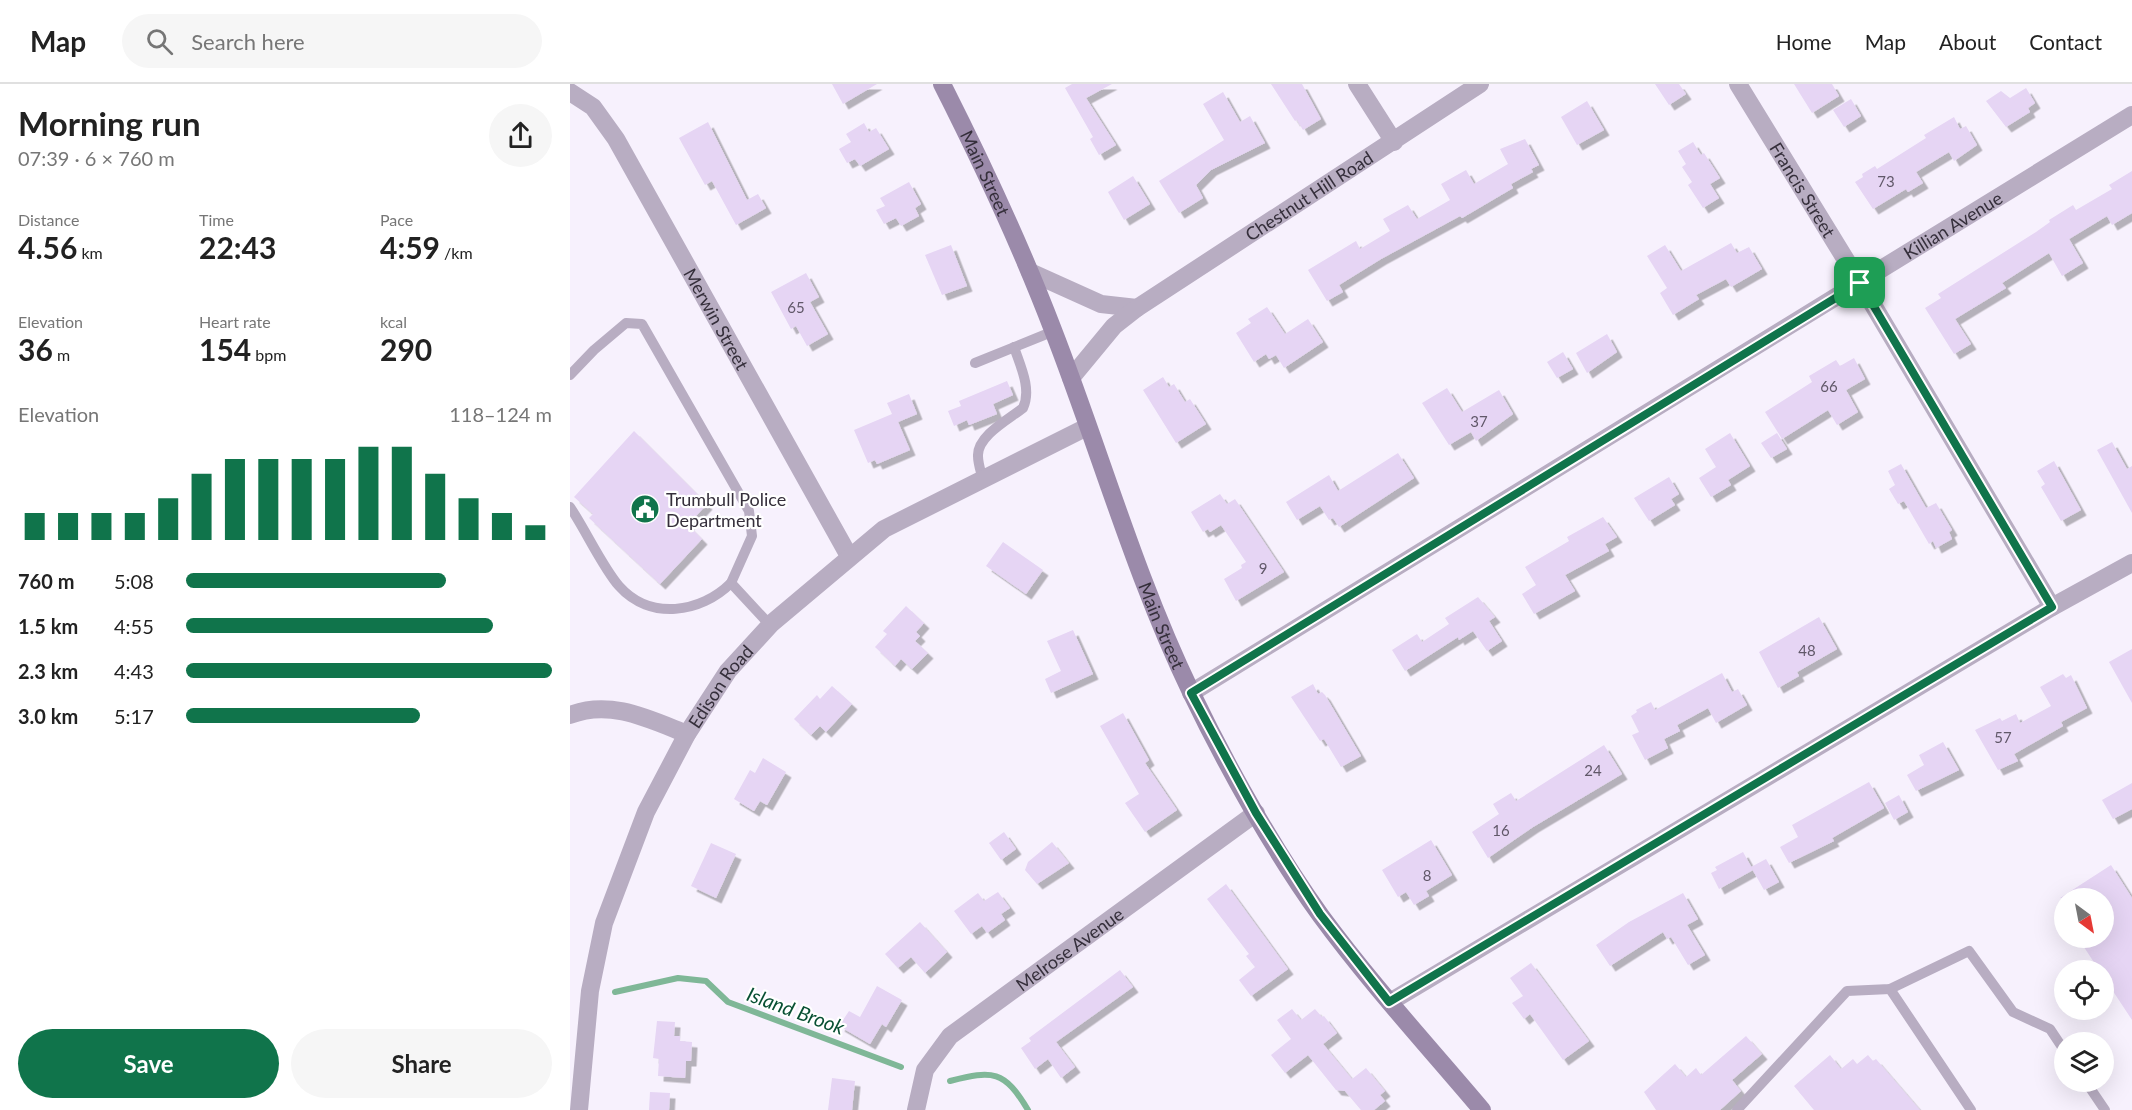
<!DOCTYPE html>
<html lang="en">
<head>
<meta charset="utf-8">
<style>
  :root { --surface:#fff; --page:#f6f6f6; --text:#222; --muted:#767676; --line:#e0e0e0; --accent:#10744b }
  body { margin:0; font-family:Lato,sans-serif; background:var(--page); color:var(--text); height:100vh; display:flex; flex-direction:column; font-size:22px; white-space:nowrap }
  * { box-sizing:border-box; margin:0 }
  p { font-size:20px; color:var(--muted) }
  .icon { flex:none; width:33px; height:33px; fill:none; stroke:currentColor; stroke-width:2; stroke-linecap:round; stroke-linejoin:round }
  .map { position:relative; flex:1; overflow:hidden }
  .drawer { display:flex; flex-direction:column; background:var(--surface); width:570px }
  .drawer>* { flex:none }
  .needle { width:39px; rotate:148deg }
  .fabs { position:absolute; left:1484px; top:804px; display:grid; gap:12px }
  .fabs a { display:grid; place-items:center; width:60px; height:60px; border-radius:50%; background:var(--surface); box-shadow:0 6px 24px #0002; font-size:30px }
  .pin { position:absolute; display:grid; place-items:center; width:51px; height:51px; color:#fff; margin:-26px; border-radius:12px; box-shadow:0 3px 9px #0006 }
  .round { display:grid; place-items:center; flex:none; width:63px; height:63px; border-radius:32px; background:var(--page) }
  .headline { display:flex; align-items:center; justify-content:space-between; height:102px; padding:0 18px }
  h1 { font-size:33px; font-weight:700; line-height:45px }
  .figures { display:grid; grid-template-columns:repeat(3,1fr); gap:9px; height:102px; padding:6px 18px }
  .figures div { display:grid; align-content:center }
  .figures b { font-size:30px; font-weight:700 }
  .figures small { font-size:16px; font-weight:400 }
  .figures p { font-size:16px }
  .chart { height:168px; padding:12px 18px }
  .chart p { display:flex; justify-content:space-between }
  .chart svg { width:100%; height:108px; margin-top:6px; stroke:var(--accent); stroke-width:6 }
  .button { display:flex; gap:12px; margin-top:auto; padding:12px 18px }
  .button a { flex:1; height:69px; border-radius:36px; background:var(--accent); color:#fff; font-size:24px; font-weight:700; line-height:69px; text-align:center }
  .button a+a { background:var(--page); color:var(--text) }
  ul { padding:0 18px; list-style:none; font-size:20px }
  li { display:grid; grid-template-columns:96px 72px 1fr; align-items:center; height:45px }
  li i { height:15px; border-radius:8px; background:var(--accent) }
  header { display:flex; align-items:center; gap:36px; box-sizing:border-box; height:84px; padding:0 30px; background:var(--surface); border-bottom:2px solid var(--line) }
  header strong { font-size:28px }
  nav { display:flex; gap:33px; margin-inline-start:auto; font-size:21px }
  .search { width:420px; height:54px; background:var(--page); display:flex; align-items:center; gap:15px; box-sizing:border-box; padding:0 21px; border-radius:33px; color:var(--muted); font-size:22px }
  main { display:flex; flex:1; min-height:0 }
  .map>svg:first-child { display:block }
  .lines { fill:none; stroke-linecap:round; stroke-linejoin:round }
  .stream { stroke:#7fb797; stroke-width:6 }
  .building { fill:#e6d5f4; filter:url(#shadow) }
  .service { stroke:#b8adc2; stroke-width:10 }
  .minor { stroke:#b8adc2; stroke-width:18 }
  .tertiary { stroke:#b8adc2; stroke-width:18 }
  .secondary { stroke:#9b8aaa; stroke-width:18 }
  .route-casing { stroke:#fff; stroke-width:12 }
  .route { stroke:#10744b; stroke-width:8 }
  .labels { text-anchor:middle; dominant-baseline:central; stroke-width:4.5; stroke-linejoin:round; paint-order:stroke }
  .number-label { font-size:15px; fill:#615869 }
  .street-label { font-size:18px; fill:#352f3b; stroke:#fff }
  .poi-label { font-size:18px; fill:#352f3b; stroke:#fff; text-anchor:start }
  .water-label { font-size:20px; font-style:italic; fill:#085033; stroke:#fff }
</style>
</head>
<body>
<header>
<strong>Map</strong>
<div class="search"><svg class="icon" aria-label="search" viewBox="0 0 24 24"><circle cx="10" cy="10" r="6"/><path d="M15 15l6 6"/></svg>Search here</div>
<nav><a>Home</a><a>Map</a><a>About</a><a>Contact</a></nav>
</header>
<main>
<section class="drawer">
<div class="headline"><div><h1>Morning run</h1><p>07:39 · 6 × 760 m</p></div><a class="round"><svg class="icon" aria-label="share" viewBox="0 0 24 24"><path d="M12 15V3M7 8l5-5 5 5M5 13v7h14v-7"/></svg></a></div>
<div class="figures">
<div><p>Distance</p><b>4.56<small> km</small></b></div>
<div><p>Time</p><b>22:43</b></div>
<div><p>Pace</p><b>4:59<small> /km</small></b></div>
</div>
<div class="figures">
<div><p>Elevation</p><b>36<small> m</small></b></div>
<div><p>Heart rate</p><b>154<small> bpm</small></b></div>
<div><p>kcal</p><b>290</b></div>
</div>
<div class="chart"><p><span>Elevation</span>118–124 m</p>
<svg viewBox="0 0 160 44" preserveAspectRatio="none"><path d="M5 44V33M15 44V33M25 44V33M35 44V33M45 44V27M55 44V17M65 44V11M75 44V11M85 44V11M95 44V11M105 44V6M115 44V6M125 44V17M135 44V27M145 44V33M155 44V38"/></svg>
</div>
<ul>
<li><b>760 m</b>5:08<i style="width:71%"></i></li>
<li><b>1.5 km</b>4:55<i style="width:84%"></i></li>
<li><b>2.3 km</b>4:43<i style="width:100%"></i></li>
<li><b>3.0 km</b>5:17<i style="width:64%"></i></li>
</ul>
<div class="button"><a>Save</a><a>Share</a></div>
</section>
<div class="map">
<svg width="1562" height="1026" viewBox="0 0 1562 1026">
  <defs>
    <filter id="shadow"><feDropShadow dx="5.5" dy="5.5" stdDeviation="0" flood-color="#0004"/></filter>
  </defs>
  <rect width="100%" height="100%" fill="#f7f1fd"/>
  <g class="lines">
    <g class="stream">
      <path d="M45,908L108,894L136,897L158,918L331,983"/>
      <path d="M380,997C423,986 434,986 458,1026"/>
    </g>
  </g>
  <g class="building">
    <path d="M262,0H307L273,20Z"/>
    <path d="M502,0H542L516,14L546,61L529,71L520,55L523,53L495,4Z"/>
    <path d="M701,0H732L751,35L733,46L727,36L725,37Z"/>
    <path d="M1085,0H1109L1116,10L1099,21Z"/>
    <path d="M1224,0H1262L1269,12L1242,29Z"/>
    <path d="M1456,4L1465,19L1458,24L1460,28L1436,43L1416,17L1431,7L1440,14Z"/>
    <path d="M653,8L670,38L680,32L695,59L641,86L626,101L633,114L609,129L589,97L654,56L633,20Z"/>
    <path d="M1281,15L1291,32L1274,43L1263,26Z"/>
    <path d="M1017,17L1034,46L1007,61L991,33Z"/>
    <path d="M1384,33L1390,45L1396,42L1407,61L1384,77L1379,68L1346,88L1353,99L1338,108L1336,105L1303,125L1285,98L1293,93L1292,90L1305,82L1307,85L1356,54L1354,51Z"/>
    <path d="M138,38L177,116L188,110L196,124L166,141L142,97L135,101L109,54Z"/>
    <path d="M294,39L299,48L306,44L319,65L290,82L285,75L277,79L269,65L281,58L276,50Z"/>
    <path d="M955,55L969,81L961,85L963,88L941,100L943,104L892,134L890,132L811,175L769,201L773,208L757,217L738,186L786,157L790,165L820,147L813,135L838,121L847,135L880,116L871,100L896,86L904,100L938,80L930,65Z"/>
    <path d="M1123,58L1131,71L1134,69L1150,94L1140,100L1149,114L1133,124L1118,101L1122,98L1112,83L1116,80L1108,67Z"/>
    <path d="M1562,87V129L1542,141L1537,132L1499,155L1513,179L1492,192L1479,169L1432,199L1436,204L1385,235L1401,260L1384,270L1355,224L1371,214L1368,210L1466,148L1480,138L1479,136L1503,121L1506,126L1542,105L1539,101Z"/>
    <path d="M563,92L580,120L554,136L538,108Z"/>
    <path d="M339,98L351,120L345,124L349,132L331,142L326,134L314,140L306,126L315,122L310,114Z"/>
    <path d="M1161,159L1167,169L1179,163L1192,185L1161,203L1156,195L1126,211L1129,215L1103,231L1090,209L1097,204L1077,172L1095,161L1111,187Z"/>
    <path d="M381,161L397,202L372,211L355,171Z"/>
    <path d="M236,189L249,213L240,218L258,250L237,262L226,242L221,245L201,208Z"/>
    <path d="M697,223L715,250L738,235L753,258L714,284L706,271L699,275L696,270L684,278L666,249L681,239L678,235Z"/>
    <path d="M1037,250L1047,268L1017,289L1006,269Z"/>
    <path d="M993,268L1003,285L987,294L977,278Z"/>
    <path d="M1284,274L1295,295L1276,306L1288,328L1267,341L1258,326L1212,355L1195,328L1242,298L1239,292L1266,276L1270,282Z"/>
    <path d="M593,293L599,303L604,300L615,318L620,315L636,340L606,359L573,306Z"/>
    <path d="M437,297L443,311L423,320L427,330L399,341L397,336L384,342L378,327L391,322L389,317Z"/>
    <path d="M877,304L892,328L929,306L943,330L906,357L901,348L879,361L852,319Z"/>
    <path d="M339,310L347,330L328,338L340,366L307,380L305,376L298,379L284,346L322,330L317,319Z"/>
    <path d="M64,347L137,420L118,441L132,455L90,500L19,434L23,430L4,413Z"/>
    <path d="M1160,349L1180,382L1158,396L1161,401L1141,413L1129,394L1146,383L1135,365Z"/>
    <path d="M1207,349L1217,365L1201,374L1191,359Z"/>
    <path d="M1542,358L1557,385L1562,382V429L1527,366Z"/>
    <path d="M828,369L844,394L769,443L763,434L759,436L750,422L727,436L716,418L759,391L768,407Z"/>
    <path d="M1484,377L1511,426L1491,437L1471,403L1475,400L1467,387Z"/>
    <path d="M1331,380L1356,424L1366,419L1382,446L1379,448L1382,455L1366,464L1363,457L1359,460L1334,417L1328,420L1319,405L1325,401L1318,387Z"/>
    <path d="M1099,393L1109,410L1101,415L1105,421L1079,437L1064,414Z"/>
    <path d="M650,410L657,420L665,415L714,488L666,517L654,495L672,484L671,481L676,478L651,441L640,448L638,445L633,448L621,428Z"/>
    <path d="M1033,433L1047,453L1035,460L1039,467L995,491L1005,507L964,530L952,510L966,501L955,483L999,457L997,453Z"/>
    <path d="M433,458L473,486L456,510L416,482Z"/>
    <path d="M908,513L925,533L919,537L932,557L917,567L903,547L889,556L888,553L835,587L822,566L847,550L852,558L879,540L875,534Z"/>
    <path d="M336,522L354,539L346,548L350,552L345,557L358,569L342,585L331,575L325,582L305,563L317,550L313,547Z"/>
    <path d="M1249,533L1267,565L1227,588L1229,592L1208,604L1189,568Z"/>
    <path d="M503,546L523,590L481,609L475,595L491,587L477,557Z"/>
    <path d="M1562,565V619L1539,578Z"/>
    <path d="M1152,589L1162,608L1168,605L1177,621L1146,639L1138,624L1107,641L1110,647L1094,655L1098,664L1075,676L1062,651L1069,648L1061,632L1067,628L1066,626L1081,618L1085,626Z"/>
    <path d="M1493,590L1496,594L1501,591L1517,624L1491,638L1493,642L1444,670L1448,677L1428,686L1405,646L1430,634L1432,637L1446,630L1450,639L1481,622L1470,603Z"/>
    <path d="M743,600L748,610L752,608L755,611L791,672L771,683L754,655L750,657L721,613Z"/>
    <path d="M262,602L282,620L256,648L250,642L241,651L224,635L247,611L250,615Z"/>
    <path d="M553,629L579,676L575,679L607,726L575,748L555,719L569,710L530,642Z"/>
    <path d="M1373,658L1389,686L1346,707L1337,691L1354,681L1349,671Z"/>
    <path d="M1034,661L1052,690L963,743L918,774L902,748L929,730L923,720L941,709L946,717Z"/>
    <path d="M193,674L216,688L197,721L190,717L184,727L164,715L180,686L185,689Z"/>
    <path d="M1299,698L1314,724L1262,754L1264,757L1219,779L1210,763L1228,753L1222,741Z"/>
    <path d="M1562,699V725L1543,735L1532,716Z"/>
    <path d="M1329,711L1338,728L1324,736L1315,719Z"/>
    <path d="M434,748L446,765L431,776L419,759Z"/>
    <path d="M861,756L882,791L856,807L859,812L844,821L836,808L828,813L812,786Z"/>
    <path d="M482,758L499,779L467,800L455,786L458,778Z"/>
    <path d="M141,759L166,770L146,814L121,802Z"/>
    <path d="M1173,768L1183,786L1149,805L1141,789L1147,786L1145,783Z"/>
    <path d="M1196,775L1209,798L1194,806L1181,783Z"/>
    <path d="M1541,781L1562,814V936L1533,892V886H1529L1508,854H1533V814H1490Z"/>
    <path d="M656,800L718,885L681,912L669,896L685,883L676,872L679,870L637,815Z"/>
    <path d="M428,808L440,824L431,830L435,836L417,849L412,842L401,850L384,827L408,809L414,817Z"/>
    <path d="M1113,809L1128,835L1117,841L1135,871L1118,881L1101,853L1097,855L1093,848L1040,882L1026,861L1059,838Z"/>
    <path d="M350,838L377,868L355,889L341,873L328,884L315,870Z"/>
    <path d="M961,879L1019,957L993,976L960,930L954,935L942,919L953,912L940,894Z"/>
    <path d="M550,886L563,903L486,958L505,983L491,994L478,975L465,985L451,964L461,957L459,954Z"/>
    <path d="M307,902L332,916L316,943L312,940L300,960L269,942L279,927L290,933Z"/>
    <path d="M722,925L731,936L745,925L752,933L754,932L767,949L753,960L782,995L796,984L815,1007L810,1011L815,1017L804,1026H791L775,1007L766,1006L738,971L715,989L701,971L721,955L707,936Z"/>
    <path d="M87,937L105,938L104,952H110V957L122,958L121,977H116L115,994L88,992L89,975L83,974Z"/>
    <path d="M1176,952L1192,970L1162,996L1171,1007L1150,1026H1086L1074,1008L1105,980L1116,993L1126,984L1131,991Z"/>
    <path d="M1260,971L1271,985L1283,975L1287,980L1298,971L1303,977L1306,975L1350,1026H1244L1224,1002Z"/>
    <path d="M262,994L285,997L282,1026H258Z"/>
    <path d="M80,1008L100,1009L99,1026H79Z"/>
  </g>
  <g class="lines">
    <g class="service">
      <path d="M405,279L484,247"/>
      <path d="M0,291L24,266L56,239L72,240L179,427L182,452L161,499L200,541"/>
      <path d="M413,396C411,388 408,380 408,372C407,352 439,335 453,324C462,305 450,281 444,263"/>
      <path d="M0,423C15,445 33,484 49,502C80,537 131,529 161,499"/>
      <path d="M1320,905L1401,1026"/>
      <path d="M1516,998L1535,1026"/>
      <path d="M1167,1026L1277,907L1320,905L1399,867L1443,928L1480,945L1494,966"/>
    </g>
    <g class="minor">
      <path d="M787,0L824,58"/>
      <path id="s1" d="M1168,0L1290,199L1482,523"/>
      <path id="s2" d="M0,8L23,23L46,55L279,472"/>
      <path id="s3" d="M621,609L1562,31"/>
      <path d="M0,631C40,615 79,635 117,650"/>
      <path d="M820,918L1482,523L1562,479"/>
      <path id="s4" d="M346,1026L355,986L380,952L686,729"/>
    </g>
    <g class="tertiary">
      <path d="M460,188L531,220L567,224"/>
      <path id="s5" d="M501,294L544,242L567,224L910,0"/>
      <path id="s6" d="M9,1026L20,907L34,839L76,728L117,650L158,587L202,539L314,445L517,343"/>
    </g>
    <path class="secondary" id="s7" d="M372,0C413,81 451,162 483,246C530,367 565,492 621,608C656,681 704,767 751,832C801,900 858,962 912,1026"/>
  </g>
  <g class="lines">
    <g class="route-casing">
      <path id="route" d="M1290,199L1482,523L819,918L750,830L686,729L621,609Z"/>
    </g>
    <use href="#route" class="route"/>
  </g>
  <defs>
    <g id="civic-disc" transform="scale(1.5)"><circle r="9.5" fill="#10744b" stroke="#fff"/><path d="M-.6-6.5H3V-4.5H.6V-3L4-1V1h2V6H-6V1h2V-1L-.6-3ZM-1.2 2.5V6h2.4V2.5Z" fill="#fff"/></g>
  </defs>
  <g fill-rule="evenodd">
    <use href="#civic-disc" x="75" y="425"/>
  </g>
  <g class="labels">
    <g class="number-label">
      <text x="1316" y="97">73</text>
      <text x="226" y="223">65</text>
      <text x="1259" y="302">66</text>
      <text x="909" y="337">37</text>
      <text x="693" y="484">9</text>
      <text x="1237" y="566">48</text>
      <text x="1433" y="653">57</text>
      <text x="1023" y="686">24</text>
      <text x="931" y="746">16</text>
      <text x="857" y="791">8</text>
    </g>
    <g class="street-label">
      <text stroke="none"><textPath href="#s7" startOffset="99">Main Street</textPath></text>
      <text stroke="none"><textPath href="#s1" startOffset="124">Francis Street</textPath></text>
      <text stroke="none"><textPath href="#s5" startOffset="302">Chestnut Hill Road</textPath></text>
      <text stroke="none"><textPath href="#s3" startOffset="894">Killian Avenue</textPath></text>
      <text stroke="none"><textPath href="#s2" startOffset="273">Merwin Street</textPath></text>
      <text stroke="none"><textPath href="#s7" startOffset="585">Main Street</textPath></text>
      <text stroke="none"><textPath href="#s6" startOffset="454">Edison Road</textPath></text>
      <text stroke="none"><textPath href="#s4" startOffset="231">Melrose Avenue</textPath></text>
    </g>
    <g class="poi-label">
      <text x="96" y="415">Trumbull Police<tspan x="96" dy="21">Department</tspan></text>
    </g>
    <g class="water-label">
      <text transform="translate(226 926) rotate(20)">Island Brook</text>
    </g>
  </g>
</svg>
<div class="fabs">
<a><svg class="needle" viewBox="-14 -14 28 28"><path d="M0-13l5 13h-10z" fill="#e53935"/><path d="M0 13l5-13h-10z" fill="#767676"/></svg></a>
<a><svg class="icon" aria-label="locate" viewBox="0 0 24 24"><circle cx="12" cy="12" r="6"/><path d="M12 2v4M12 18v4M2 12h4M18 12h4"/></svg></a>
<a><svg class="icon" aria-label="layers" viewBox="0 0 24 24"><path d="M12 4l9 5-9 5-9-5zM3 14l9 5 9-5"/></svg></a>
</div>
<div class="pin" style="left:1290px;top:199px;background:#1e9e55"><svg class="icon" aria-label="arrive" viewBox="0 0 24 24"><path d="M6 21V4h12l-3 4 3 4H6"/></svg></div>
</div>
</main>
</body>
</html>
